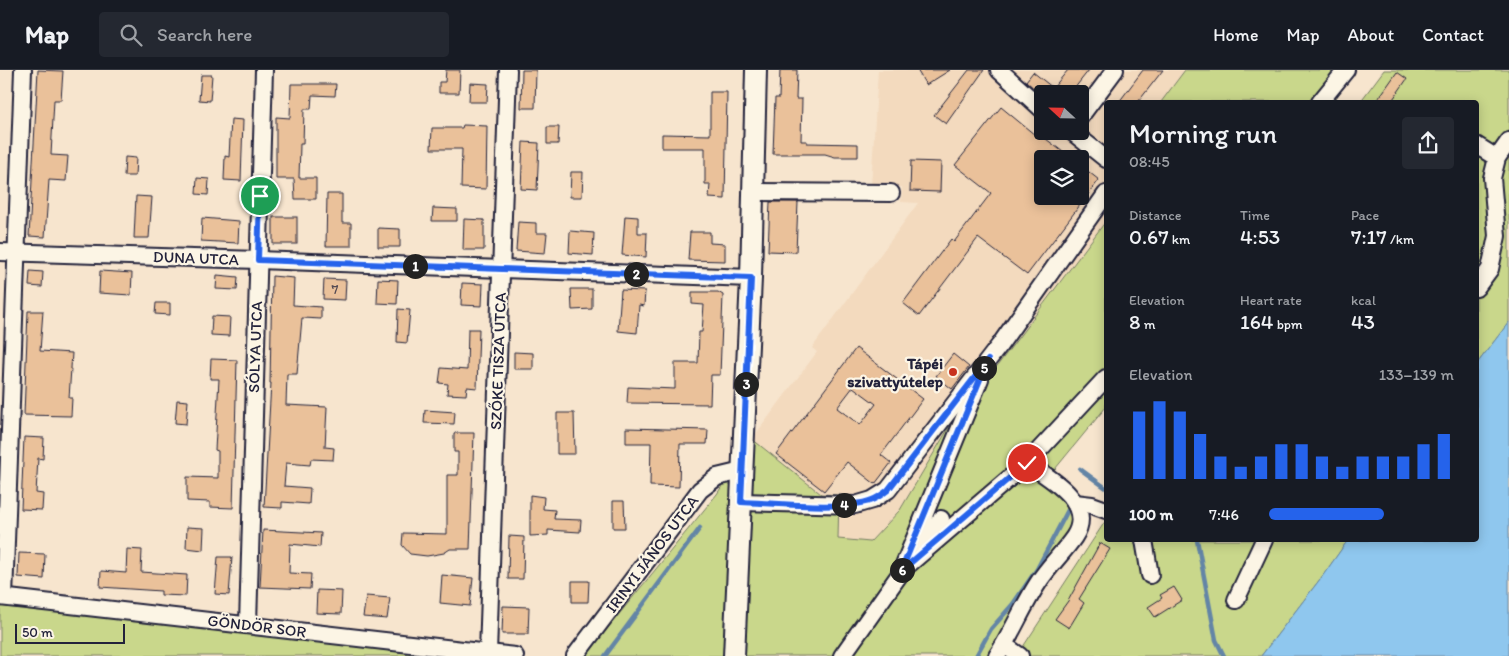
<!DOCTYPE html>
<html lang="en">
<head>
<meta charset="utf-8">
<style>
  :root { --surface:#171b24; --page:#242831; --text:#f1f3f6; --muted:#9ea1a6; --line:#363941; --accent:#2563eb }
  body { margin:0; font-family:Itim,sans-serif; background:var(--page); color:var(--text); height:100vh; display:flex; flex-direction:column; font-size:19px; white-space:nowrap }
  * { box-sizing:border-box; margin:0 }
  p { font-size:16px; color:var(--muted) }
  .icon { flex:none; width:28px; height:28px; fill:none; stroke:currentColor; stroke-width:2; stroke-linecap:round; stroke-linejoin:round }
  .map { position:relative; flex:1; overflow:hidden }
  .details { position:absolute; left:1104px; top:30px; width:375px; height:442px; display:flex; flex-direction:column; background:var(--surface); border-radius:5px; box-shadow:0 2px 12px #0003 }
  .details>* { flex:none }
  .needle { width:32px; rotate:292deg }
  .controls { position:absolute; left:1034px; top:15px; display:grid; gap:10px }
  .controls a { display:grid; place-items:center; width:55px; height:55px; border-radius:5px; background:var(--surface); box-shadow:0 2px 12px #0003; font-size:25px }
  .scale { position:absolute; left:15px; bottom:12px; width:110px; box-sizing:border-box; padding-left:5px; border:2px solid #22223b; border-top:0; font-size:14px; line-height:18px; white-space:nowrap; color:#22223b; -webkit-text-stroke:4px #fcf5e5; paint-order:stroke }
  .pin { position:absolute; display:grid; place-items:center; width:42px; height:42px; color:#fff; margin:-21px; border:2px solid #fff; border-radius:50%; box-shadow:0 1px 5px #0007 }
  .km { position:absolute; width:25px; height:25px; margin:-12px; border-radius:50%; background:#222; color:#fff; font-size:14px; line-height:25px; text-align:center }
  .round { display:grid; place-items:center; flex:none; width:52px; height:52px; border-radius:5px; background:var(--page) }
  .overview { display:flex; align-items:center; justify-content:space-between; height:85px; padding:0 25px }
  h1 { font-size:28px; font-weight:600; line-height:38px }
  .stats { display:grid; grid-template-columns:repeat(3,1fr); gap:8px; height:85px; padding:5px 25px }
  .stats div { display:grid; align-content:center }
  .stats b { font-size:21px; font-weight:600 }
  .stats small { font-size:14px; font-weight:400 }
  .stats p { font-size:14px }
  .chart { height:140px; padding:10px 25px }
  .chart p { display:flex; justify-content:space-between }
  .chart svg { width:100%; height:90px; margin-top:5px; stroke:var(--accent); stroke-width:6 }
  ul { padding:0 25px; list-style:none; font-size:16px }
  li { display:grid; grid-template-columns:80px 60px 1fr; align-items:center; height:38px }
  li i { height:12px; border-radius:6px; background:var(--accent) }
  header { display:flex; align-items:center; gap:30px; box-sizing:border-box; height:70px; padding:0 25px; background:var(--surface); border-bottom:1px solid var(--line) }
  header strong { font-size:24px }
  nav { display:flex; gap:28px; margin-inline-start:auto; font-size:18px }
  .search { width:350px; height:45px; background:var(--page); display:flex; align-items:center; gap:12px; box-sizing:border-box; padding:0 18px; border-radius:5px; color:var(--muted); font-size:19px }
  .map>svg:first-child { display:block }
  .built { fill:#f3dabe; fill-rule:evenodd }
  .green { fill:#c9d78b; stroke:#767c63 }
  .water { fill:#8fc7ee; stroke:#6385a6 }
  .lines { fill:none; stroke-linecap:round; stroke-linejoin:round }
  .stream { stroke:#6385a6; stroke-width:4.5 }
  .building { fill:#eac19a; stroke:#22223b; fill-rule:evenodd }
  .minor-casing { stroke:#22223b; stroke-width:20 }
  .major-casing { stroke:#22223b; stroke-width:24 }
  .minor { stroke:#fcf5e5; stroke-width:16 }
  .major { stroke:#fcf5e5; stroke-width:20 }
  .route-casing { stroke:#fff; stroke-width:10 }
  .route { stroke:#2563eb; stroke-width:6 }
  .poi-dot { fill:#c8321e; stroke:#fcf5e5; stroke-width:2 }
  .labels { text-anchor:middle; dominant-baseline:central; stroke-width:4.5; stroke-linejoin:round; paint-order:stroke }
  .number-label { font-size:14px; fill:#544a53 }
  .street-label { font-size:16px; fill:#22223b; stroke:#fcf5e5 }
  .poi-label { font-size:16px; font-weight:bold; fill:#22223b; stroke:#fcf5e5; text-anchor:end }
</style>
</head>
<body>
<header>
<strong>Map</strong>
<div class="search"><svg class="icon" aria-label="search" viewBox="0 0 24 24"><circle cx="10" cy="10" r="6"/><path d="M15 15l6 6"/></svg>Search here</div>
<nav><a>Home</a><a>Map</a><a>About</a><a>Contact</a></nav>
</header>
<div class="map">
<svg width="1509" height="586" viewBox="0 0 1509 586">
  <rect width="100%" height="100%" fill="#f7e5ce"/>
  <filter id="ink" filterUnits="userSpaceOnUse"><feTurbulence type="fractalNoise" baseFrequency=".02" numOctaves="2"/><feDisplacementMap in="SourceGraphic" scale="10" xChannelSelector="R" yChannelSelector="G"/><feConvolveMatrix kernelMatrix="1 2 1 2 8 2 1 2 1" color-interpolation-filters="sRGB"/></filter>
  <g filter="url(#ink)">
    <path class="built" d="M878,0H1185L1161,32H1106V151L984,313L957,344L900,440L870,472L838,469L821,424L752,369L817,282L812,278L918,133L901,132L902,117L871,116ZM1042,24H1080V61H1042ZM1042,89H1080V126H1042Z"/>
    <g class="green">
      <path d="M1185,0H1356L1333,32H1161Z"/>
      <path d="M1384,0H1509V252L1476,295V32H1360Z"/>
      <path d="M1106,151V337L1046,410L1076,445L1071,460L992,586H585L717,424L752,369L821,424L839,425L838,469L870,472L900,440L957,344L985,312Z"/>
      <path d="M1106,450V470H1348L1324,504L1261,586H1017Z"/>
      <path d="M0,532L431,586H0Z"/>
    </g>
    <path class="water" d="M1509,252V586H1261L1324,504L1348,470H1476V295Z"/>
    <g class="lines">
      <g class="stream">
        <path d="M1080,399L1106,418"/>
        <path d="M1197,470L1216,570L1224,586"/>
        <path d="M605,586L700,458"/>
        <path d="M976,586L991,559L1013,534L1037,499L1068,440"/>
      </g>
    </g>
    <g class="building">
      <path d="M38,0L63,1L61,30H54L51,85L68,86L66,111L49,110L45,167L29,166Z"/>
      <path d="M446,0H460L459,23H439V12H445Z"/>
      <path d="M522,0H536L535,38H521Z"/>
      <path d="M780,0H797L796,29H802L801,71H807V73L858,74V87H835L825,84H773L775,28H779Z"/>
      <path d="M917,0H950L926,15Z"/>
      <path d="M969,0H984L946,54L934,45Z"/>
      <path d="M1068,0H1089L1070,24H1040L1026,11L1033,2L1053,18Z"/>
      <path d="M1143,0H1163L1138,32H1119Z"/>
      <path d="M1397,2L1407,9L1391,32H1376Z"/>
      <path d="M201,5H212L210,31L199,30Z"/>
      <path d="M470,13L488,14L487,32H469Z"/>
      <path d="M291,14H336L335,26L312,25L311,39H304L303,74H300L299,108H316V129H295L294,109H276V47L290,48Z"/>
      <path d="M710,22H727L725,129L709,128L710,114H705V78H662V64L710,65Z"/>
      <path d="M1001,37L1035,65L1037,62L1072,89H1042V126H1080V95L1099,110L1027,205L978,168L919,246L903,233L951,169L954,172L991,123L955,95Z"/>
      <path d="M231,49L243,50L241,111L224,110L225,86L229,87Z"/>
      <path d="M463,55L487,56L486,119L461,118L462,79H431L432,58H462Z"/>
      <path d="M547,57H559L558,74H547Z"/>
      <path d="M523,72L539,73L537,120L521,119Z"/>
      <path d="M125,87L136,88L135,106H124Z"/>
      <path d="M911,91L941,92L940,122L910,121Z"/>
      <path d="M571,102H583L582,127H570Z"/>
      <path d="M197,108L209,109L208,125L196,124Z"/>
      <path d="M327,124H342V153H351V176H326Z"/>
      <path d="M136,126L152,127L149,168H134Z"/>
      <path d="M770,132H798L796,182L768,181Z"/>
      <path d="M433,138L457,139V151H432Z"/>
      <path d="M625,146L638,147V163H647L646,187L622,185Z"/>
      <rect x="273" y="147" width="24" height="27"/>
      <path d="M202,148L239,151L238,173L201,171Z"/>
      <path d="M464,149L484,150V180H463Z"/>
      <path d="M518,152L536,153V163H547L545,183L516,181Z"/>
      <path d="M378,158L400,159V177H378Z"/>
      <path d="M570,161L594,163L593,185L569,183Z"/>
      <path d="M690,162H710V173L725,174V191L688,190Z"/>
      <path d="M30,201L43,202L42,217L29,216Z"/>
      <path d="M100,201L132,203L131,225L99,223Z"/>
      <path d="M217,205L238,207L237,220L216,219Z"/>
      <path d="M272,206L294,208L293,235L321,237V249L302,248L297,304H287L286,335L327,337L325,377L334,378L333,390L311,389L310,395L286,393L284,416L310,418L309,434L282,432V438L264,437L271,313H270Z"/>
      <path d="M324,209L346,210L345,230L323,229Z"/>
      <path d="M378,209L398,210L397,234L377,233Z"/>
      <path d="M462,213L483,214L482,236L461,235Z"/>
      <path d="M571,219H592V239L572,240Z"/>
      <path d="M621,220L645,221L644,236L639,235L637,263L618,261Z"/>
      <path d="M692,222H718L723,225L720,305H711L710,334L627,333L628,317L675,319V293H698L699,262H702L704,235L692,234Z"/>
      <path d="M156,233H170V245L155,244Z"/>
      <path d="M398,239L410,240L407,273L397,272Z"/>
      <path d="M28,241H43L40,281L72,283L69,328H72L71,346L24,345Z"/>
      <path d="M212,246L230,247L229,266L211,265Z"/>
      <path d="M468,259H479L477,318L467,317L466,325L447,324L448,314L439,313L441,298L467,300Z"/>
      <path d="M856,278L923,329L881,385L891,393L875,414L847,392L824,421L776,384ZM853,317L876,334L860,355L837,338Z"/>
      <path d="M514,282L533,283V299H514Z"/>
      <path d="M953,284L969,297L952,319L936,306Z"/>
      <path d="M211,289L237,290L233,438L210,437V432L187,431V407L218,408V381L215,380L219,309H210Z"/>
      <path d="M177,330L188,331L186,354L175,353Z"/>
      <path d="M425,340L455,342L454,354L424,353Z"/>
      <path d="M557,343H574L575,384H557Z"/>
      <path d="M626,358L708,360L707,374H680L679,417L650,416L651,373H626Z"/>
      <path d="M454,363H474L470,479H450L444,483L427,486L410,484L402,475L403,463L447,464V405H458V382H454Z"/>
      <path d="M24,367L44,368L43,389L38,388L36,423L43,424L42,440L21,439Z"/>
      <path d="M530,425L544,427L543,439L555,440L554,449L581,450L580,462L548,460V465L530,466Z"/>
      <path d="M613,431H624L625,458H613Z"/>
      <path d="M187,457L204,458L203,480L186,478Z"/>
      <path d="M263,460L321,463L320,477L290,474L289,503L311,504L310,519L260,517Z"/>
      <path d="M509,466L524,467L523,509H508Z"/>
      <path d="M1100,473L1110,479L1079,529L1084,533L1069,558L1055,549L1068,531Z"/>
      <path d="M127,479L142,480L141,502L187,505L186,526L161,525V521L100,517L101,501L126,503Z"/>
      <path d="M19,483L45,484L44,509L18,507Z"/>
      <path d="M218,487H232L229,525L215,524Z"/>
      <path d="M442,505L473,508L470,536L440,533Z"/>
      <path d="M572,511H589L588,532H572Z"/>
      <path d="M1174,517L1182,530L1155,547L1148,537L1162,528L1160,525Z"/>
      <path d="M317,520L342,521L341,544L316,543Z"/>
      <path d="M366,526L390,528L387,549L363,547Z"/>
      <path d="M503,536L529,537L528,564H502Z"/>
    </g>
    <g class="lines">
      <g class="minor-casing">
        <g id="minor">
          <path d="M999,0L1042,39"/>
          <path d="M1320,32L1346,0"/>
          <path d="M1080,47L1115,0"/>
          <path d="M1071,61L1106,89"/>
          <path d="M1476,75L1497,88"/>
          <path d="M753,122L891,123"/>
          <path d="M0,182L258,190L751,208"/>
          <path d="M1476,218L1490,199L1497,166L1492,108L1497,88L1509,71"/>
          <path d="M741,432L855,435L872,430L888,420L999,276L1106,124"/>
          <path d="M1075,433L1092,435L1106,440"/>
          <path d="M1144,470L1150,505"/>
          <path d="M923,472L941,449"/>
          <path d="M903,497L980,309"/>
          <path d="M901,501L1027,393L1106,308"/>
          <path d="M0,527L515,586"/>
          <path d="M4,527L23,0"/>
          <path d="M1236,530L1264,470"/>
          <path d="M248,554L264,0"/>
          <path d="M1004,575L1020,586"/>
          <path d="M488,583L508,0"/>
          <path d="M575,586L700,420L717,407L742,401"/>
          <path d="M842,586L907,494"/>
          <path d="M997,586C1012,563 1023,536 1038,513C1048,497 1063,483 1074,467C1096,434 1050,408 1027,393"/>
        </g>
      </g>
      <g class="major-casing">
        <path id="major" d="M734,586L751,208L756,0"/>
      </g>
      <use href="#minor" class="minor"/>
      <use href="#major" class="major"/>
    </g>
  </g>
  <g class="lines" filter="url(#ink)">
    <g class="route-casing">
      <path id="route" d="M260,126L258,190L751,208L741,432C772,433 845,441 872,430C877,428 883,424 888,420L988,290L901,501L1027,393"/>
    </g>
    <use href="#route" class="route"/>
  </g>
  <circle class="poi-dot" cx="953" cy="302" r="5"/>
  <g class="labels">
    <g class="number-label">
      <text x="335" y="219">7</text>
    </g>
    <g class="street-label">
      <text transform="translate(196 188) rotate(2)">DUNA UTCA</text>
      <text transform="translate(255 277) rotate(-88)">SÓLYA UTCA</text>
      <text transform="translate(498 291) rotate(-88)">SZŐKE TISZA UTCA</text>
      <text transform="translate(652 484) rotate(-53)">IRINYI JÁNOS UTCA</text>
      <text transform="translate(257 556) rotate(7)">GÖNDÖR SOR</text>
    </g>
    <g class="poi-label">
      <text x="943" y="293">Tápéi<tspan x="943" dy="18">szivattyútelep</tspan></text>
    </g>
  </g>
</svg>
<div class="controls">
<a><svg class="needle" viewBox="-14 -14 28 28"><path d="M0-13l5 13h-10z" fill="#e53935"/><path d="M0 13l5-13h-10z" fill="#9ea1a6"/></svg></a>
<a><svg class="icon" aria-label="layers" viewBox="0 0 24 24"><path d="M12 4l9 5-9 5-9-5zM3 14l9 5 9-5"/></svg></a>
</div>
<div class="scale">50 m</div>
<div class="pin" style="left:260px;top:126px;background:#1e9e55"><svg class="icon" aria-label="arrive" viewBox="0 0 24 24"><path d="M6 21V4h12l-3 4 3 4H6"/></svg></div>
<div class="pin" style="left:1027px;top:393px;background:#d93025"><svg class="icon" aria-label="check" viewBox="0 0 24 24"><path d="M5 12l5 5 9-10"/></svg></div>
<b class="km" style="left:415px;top:196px">1</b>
<b class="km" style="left:636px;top:204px">2</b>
<b class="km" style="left:746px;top:314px">3</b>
<b class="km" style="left:844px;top:435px">4</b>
<b class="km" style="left:984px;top:298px">5</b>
<b class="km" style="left:902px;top:500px">6</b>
<section class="details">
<div class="overview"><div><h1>Morning run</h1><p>08:45</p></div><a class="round"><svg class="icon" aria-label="share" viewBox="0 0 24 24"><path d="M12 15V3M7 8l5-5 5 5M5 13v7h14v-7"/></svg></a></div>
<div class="stats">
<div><p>Distance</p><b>0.67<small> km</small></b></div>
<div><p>Time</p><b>4:53</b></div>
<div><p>Pace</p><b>7:17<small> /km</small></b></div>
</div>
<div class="stats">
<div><p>Elevation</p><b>8<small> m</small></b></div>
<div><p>Heart rate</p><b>164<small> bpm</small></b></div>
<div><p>kcal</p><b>43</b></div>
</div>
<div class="chart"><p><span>Elevation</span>133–139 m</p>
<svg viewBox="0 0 160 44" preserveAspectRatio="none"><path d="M5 44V11M15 44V6M25 44V11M35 44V22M45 44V33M55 44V38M65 44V33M75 44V27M85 44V27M95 44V33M105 44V38M115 44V33M125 44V33M135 44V33M145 44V27M155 44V22"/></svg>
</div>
<ul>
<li><b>100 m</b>7:46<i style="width:62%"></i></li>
</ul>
</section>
</div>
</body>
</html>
